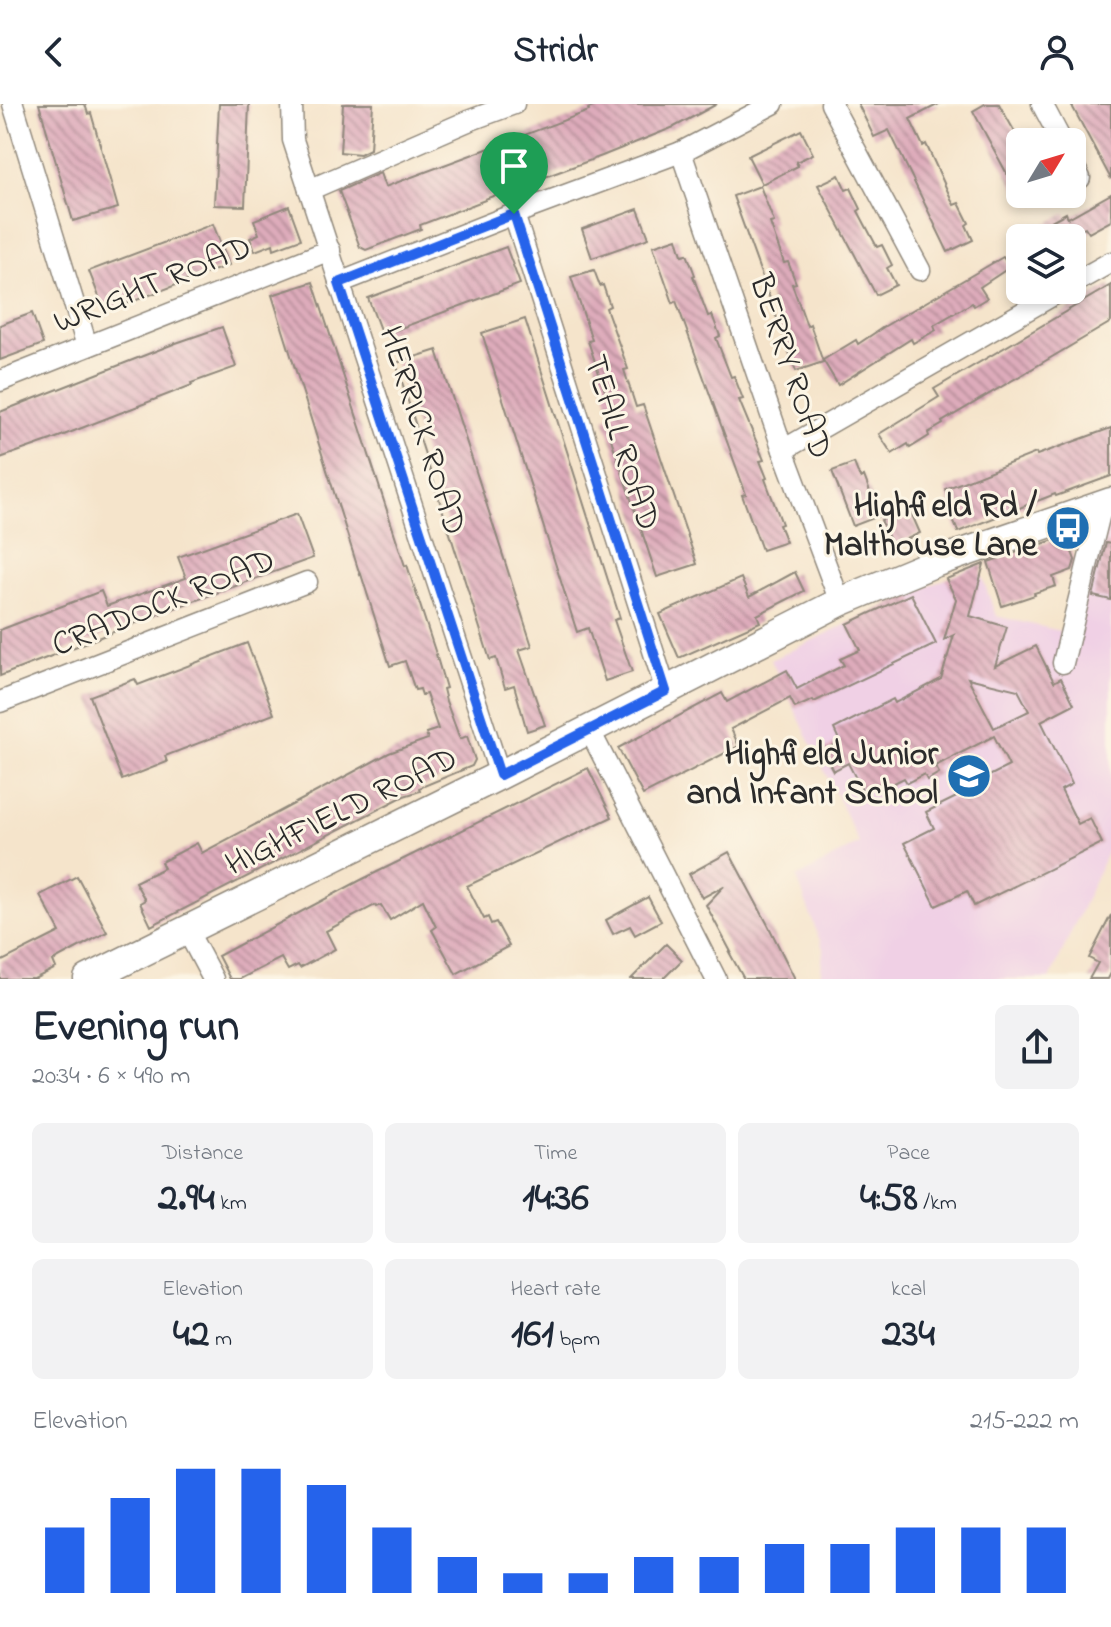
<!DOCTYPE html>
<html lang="en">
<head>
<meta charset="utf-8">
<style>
  :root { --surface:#fff; --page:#f2f2f3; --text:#1f2937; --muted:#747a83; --accent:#2563eb }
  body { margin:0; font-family:"Indie Flower",sans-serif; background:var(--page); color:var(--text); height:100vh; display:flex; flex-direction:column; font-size:30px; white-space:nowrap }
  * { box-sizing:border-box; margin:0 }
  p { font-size:26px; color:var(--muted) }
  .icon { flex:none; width:44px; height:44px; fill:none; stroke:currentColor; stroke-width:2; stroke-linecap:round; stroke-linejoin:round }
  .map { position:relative; height:875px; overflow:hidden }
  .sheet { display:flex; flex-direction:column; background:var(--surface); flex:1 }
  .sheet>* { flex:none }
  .needle { width:52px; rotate:52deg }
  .buttons { position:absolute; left:1006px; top:24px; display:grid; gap:16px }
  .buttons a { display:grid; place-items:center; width:80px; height:80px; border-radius:12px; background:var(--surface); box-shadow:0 4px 12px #0003; font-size:40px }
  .pin { position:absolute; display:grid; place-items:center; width:68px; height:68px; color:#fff; margin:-82px -34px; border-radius:50% 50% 50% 0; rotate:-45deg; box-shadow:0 0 8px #0007 }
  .pin .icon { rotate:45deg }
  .round { display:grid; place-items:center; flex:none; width:84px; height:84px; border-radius:12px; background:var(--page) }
  .headline { display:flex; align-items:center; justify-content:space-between; height:136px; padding:0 32px }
  h1 { font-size:44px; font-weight:700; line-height:60px }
  .figures { display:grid; grid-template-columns:repeat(3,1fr); gap:12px; height:136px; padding:8px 32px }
  .figures div { display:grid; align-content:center; border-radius:12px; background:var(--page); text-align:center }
  .figures b { font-size:40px; font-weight:700 }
  .figures small { font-size:22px; font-weight:400 }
  .figures p { font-size:22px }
  .chart { height:224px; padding:16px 32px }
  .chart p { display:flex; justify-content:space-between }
  .chart svg { width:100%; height:144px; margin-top:8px; stroke:var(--accent); stroke-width:6 }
  header { display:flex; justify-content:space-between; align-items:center; height:104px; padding:0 32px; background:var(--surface); font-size:36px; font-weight:700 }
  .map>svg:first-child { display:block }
  .built { fill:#f0d0e5 }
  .building { fill:url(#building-back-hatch); fill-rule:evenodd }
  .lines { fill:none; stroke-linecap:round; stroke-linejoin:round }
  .street-casing { stroke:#90887b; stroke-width:23 }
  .secondary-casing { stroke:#90887b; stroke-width:31 }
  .street { stroke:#fff; stroke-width:20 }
  .secondary { stroke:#fff; stroke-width:28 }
  .route-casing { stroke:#fff; stroke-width:16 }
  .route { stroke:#2563eb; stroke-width:10 }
  .labels { text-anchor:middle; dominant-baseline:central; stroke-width:6; stroke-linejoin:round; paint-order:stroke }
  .street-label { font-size:34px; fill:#2b2b2b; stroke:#fcf5e5 }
  .poi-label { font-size:34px; font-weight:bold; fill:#2b2b2b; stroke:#fcf5e5; text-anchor:end }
</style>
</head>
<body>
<header><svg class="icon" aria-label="back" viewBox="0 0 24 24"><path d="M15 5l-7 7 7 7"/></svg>Stridr<svg class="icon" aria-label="person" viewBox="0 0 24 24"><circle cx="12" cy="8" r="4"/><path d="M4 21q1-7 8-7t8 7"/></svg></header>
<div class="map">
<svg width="1111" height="875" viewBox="0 0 1111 875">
  <defs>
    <pattern id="building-back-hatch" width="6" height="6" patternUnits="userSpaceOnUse" patternTransform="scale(2)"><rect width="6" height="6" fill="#deacbb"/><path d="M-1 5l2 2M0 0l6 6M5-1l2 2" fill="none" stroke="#b48c98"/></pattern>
  </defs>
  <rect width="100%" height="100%" fill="#fcf5e5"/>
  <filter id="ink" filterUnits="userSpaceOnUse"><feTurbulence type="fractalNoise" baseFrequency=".0125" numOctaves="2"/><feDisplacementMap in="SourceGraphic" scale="16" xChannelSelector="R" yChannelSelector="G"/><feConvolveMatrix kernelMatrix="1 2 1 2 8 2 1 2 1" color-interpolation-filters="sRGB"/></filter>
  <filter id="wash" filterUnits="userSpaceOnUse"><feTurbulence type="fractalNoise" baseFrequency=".006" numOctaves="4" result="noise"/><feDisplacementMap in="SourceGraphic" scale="32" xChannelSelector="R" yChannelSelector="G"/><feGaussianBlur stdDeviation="1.8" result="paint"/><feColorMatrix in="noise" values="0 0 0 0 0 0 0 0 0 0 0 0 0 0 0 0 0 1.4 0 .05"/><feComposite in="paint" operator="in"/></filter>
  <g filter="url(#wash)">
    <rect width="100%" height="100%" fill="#f5e4cb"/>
    <path class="built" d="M1108,414H1111V740L1050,875H820L823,845L797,774L859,739L771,556L911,490L978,461L996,512L1060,527V556Z"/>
    <g id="blocks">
      <g class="building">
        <path d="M39,0H85L88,10L91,9L118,104L73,117Z"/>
        <path d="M219,0H249L245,102L214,101Z"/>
        <path d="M343,0H373L370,45L360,50L340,48Z"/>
        <path d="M599,0H717L674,23L602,52L485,95V96L420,121L421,125L366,146L360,143L339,87L380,69L385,83L589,7L588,5Z"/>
        <path d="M858,0H939L910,15L923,42L926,40L954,101L959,99L969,119L966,121L973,136L948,148L889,26L874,33Z"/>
        <path d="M985,0H999L1020,37V94L973,7Z"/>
        <path d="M1071,0H1111V75Z"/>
        <path d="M801,26L813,50L796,58L798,62L762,80L748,52Z"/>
        <path d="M839,71L846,86L851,84L861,105L858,107L877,143L882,141L892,161L887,164L896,181L876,191L818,81Z"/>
        <path d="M760,82L774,118L770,119L784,159L788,158L796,179L792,180L807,222L810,220L823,258L796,267L733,92Z"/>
        <path d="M1111,90V117L1089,129L1085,123L1065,134H1020L1066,109L1068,114Z"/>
        <path d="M289,102L301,135L274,145L273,140L255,147L250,134L259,130L254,116Z"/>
        <path d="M638,105L649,134L592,154L582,125Z"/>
        <path d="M213,120L229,161L105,208L89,167Z"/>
        <path d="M677,134L682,151L687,150L695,171L693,172L708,212L712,211L720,232L716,234L731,273L734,272L743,295L739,296L764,356L760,357L767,374L765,375L782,420L779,421L786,438L762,446L742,391L746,390L676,197L673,199L653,142Z"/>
        <path d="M506,143L520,180L382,231L368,194Z"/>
        <path d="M1003,153L1010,163L980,183L987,194L974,202L972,199L934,221L936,226L913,239L911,235L838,281L823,256L856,236L858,240L885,222Z"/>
        <path d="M594,166L600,182L603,181L610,202L606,204L628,265L624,266L636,303L643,301L697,460L657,473L604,314L613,311L588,237L592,236L571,173Z"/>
        <path d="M313,178L405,462L407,461L435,547L446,584L443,585L446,597L460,635L467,632L475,656L472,662L419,684L420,687L404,692L151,822L140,799L145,796L135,778L164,764L161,758L197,739L202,749L389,649L428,635L426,629L438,625L426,590L422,591L420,585L415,586L405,557L390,562L361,470L360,471L272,191Z"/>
        <path d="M1111,181V218L942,318L943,320L928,329L929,332L910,344L908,340L892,350L879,330L939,293L934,285Z"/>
        <path d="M32,209L43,240L0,256V221Z"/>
        <path d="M525,215L620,514L614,516L632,568L605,577L588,524L577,528L482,229Z"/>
        <path d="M222,223L236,263L191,279L192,281L51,336L0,354V308L176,239Z"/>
        <path d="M437,246L532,542L519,546L545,621L527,627L514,581L505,584L496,554L490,556L396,259Z"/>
        <path d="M1111,324V372L1056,392L1055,390L958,428L949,406L952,405L945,385L1036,349L1037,351Z"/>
        <path d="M854,359L860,374L864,372L879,412L853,422L832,367Z"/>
        <path d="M909,404L920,429L892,442L881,416Z"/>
        <path d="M297,410L313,454L180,502L0,572V526L101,487L107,502L186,474L178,453Z"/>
        <path d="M1066,432L1075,456L1072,466L1053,473L1056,482L1034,489L1035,491L1002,502L988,458Z"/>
        <path d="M1106,439L1111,440V496L1093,492Z"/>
        <path d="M984,460L970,512L1007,523L995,562L1036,542L1054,578L1061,574L1074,600L1041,617L1072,680L1061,686L1078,720L1090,714L1102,739L974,802L967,787L936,802L904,739L934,724L926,708L983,680L981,676L1009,662L994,632L935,662L939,669L927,676L924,670L907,679L904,674L884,684L881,679L863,688L848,659L833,667L823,647L840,638L834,625L893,595L895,599L941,575L954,531L944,536L956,495L946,475ZM968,574L1018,586L1029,607L994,624Z"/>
        <path d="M795,468L804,487L757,511L760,518L679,554L660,510L741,474L749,493Z"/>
        <path d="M911,490L936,540L814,598L813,596L795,604L790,594L731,625L739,642L643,691L618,644L722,589L727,598L787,566L797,585L844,561L840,555L860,546L847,520Z"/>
        <path d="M247,539L274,610L165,652L167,658L122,676L90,592L135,575L138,581Z"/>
        <path d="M588,664L612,713L467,782L484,815L488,813L491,820L496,818L509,842L456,870L432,826L436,823L423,796L390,816L381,801L376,803L375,801L326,827L335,845L300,864L298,861L288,866L281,854L240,875H230L218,852L359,777Z"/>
        <path d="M729,748L768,821L795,875H744L729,848H731L706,801L724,782L702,794L689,770Z"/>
        <path d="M77,772L107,828L53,857L56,864L34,875H0V858L60,828L40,791Z"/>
        <path d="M648,793L661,817L635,831L630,822L613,830L606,816Z"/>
        <path d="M1111,811V869L1108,875H1089L1098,859L1089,854Z"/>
        <path d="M666,840L682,856L663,875H631Z"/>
      </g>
    </g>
  </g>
  <g filter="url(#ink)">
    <use href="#blocks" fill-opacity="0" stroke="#90887b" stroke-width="2"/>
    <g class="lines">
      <g class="street-casing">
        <g id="street">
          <path d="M13,0L87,242"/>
          <path d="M292,0L293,36L500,671"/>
          <path d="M831,0L920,166"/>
          <path d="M1042,0L1062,38"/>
          <path d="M681,48L783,346L840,498"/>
          <path d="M1072,58L1080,74"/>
          <path d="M309,86L468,17L514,0"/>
          <path d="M514,110L666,587"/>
          <path d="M339,179L514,110L681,48L773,0"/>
          <path d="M1072,180L1111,158"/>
          <path d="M0,277L330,146"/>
          <path d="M783,346L1062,186"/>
          <path d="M1063,559L1102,401"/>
          <path d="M0,598L307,478"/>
          <path d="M589,625L716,875"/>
          <path d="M187,826L213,875"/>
        </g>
      </g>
      <g class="secondary-casing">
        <path id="secondary" d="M88,875L500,671L840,498L934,459L1111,398"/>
      </g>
      <use href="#street" class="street"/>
      <use href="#secondary" class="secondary"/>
    </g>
  </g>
  <g class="lines" filter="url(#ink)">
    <g class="route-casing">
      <path id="route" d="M514,110L666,587L500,671L339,179Z"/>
    </g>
    <use href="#route" class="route"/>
  </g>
  <defs>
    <g id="bus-disc" transform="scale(2.3)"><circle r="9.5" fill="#1f6fb2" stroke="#fcf5e5"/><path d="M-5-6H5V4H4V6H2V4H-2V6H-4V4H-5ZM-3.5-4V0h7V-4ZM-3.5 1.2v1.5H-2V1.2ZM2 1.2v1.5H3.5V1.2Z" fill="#fff"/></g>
    <g id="school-disc" transform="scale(2.3)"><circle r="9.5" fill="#1f6fb2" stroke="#fcf5e5"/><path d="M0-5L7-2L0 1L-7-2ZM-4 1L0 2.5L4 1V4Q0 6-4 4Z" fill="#fff"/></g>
  </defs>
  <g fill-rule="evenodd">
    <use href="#bus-disc" x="1068" y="424"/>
    <use href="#school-disc" x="969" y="672"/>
  </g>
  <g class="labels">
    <g class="street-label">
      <text transform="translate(153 182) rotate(-22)">WRIGHT ROAD</text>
      <text transform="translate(789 263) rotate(71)">BERRY ROAD</text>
      <text transform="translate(421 327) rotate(72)">HERRICK ROAD</text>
      <text transform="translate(620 339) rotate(72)">TEALL ROAD</text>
      <text transform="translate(164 500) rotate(-22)">CRADOCK ROAD</text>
      <text transform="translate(342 709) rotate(-26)">HIGHFIELD ROAD</text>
    </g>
    <g class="poi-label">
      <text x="1037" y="404">Highfield Rd /<tspan x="1037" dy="39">Malthouse Lane</tspan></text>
      <text x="938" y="652">Highfield Junior<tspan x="938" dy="39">and Infant School</tspan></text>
    </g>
  </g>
</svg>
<div class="buttons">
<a><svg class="needle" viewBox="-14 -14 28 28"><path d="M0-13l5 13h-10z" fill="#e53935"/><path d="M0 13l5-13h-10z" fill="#747a83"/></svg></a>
<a><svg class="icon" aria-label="layers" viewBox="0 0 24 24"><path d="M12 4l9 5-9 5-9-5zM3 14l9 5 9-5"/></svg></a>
</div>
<div class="pin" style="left:514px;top:110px;background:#1e9e55"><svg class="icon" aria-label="arrive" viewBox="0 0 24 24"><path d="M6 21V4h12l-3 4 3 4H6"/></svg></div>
</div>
<section class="sheet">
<div class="headline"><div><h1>Evening run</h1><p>20:34 · 6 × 490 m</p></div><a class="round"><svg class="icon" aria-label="share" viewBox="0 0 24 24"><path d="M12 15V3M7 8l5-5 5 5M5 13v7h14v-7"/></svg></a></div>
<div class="figures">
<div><p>Distance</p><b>2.94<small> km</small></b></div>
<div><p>Time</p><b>14:36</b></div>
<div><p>Pace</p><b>4:58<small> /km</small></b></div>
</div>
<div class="figures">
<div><p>Elevation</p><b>42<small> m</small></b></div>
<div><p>Heart rate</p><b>161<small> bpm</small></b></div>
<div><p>kcal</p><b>234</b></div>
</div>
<div class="chart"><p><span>Elevation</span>215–222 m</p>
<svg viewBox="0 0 160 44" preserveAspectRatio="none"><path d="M5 44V24M15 44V15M25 44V6M35 44V6M45 44V11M55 44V24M65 44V33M75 44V38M85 44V38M95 44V33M105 44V33M115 44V29M125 44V29M135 44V24M145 44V24M155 44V24"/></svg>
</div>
</section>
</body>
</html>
